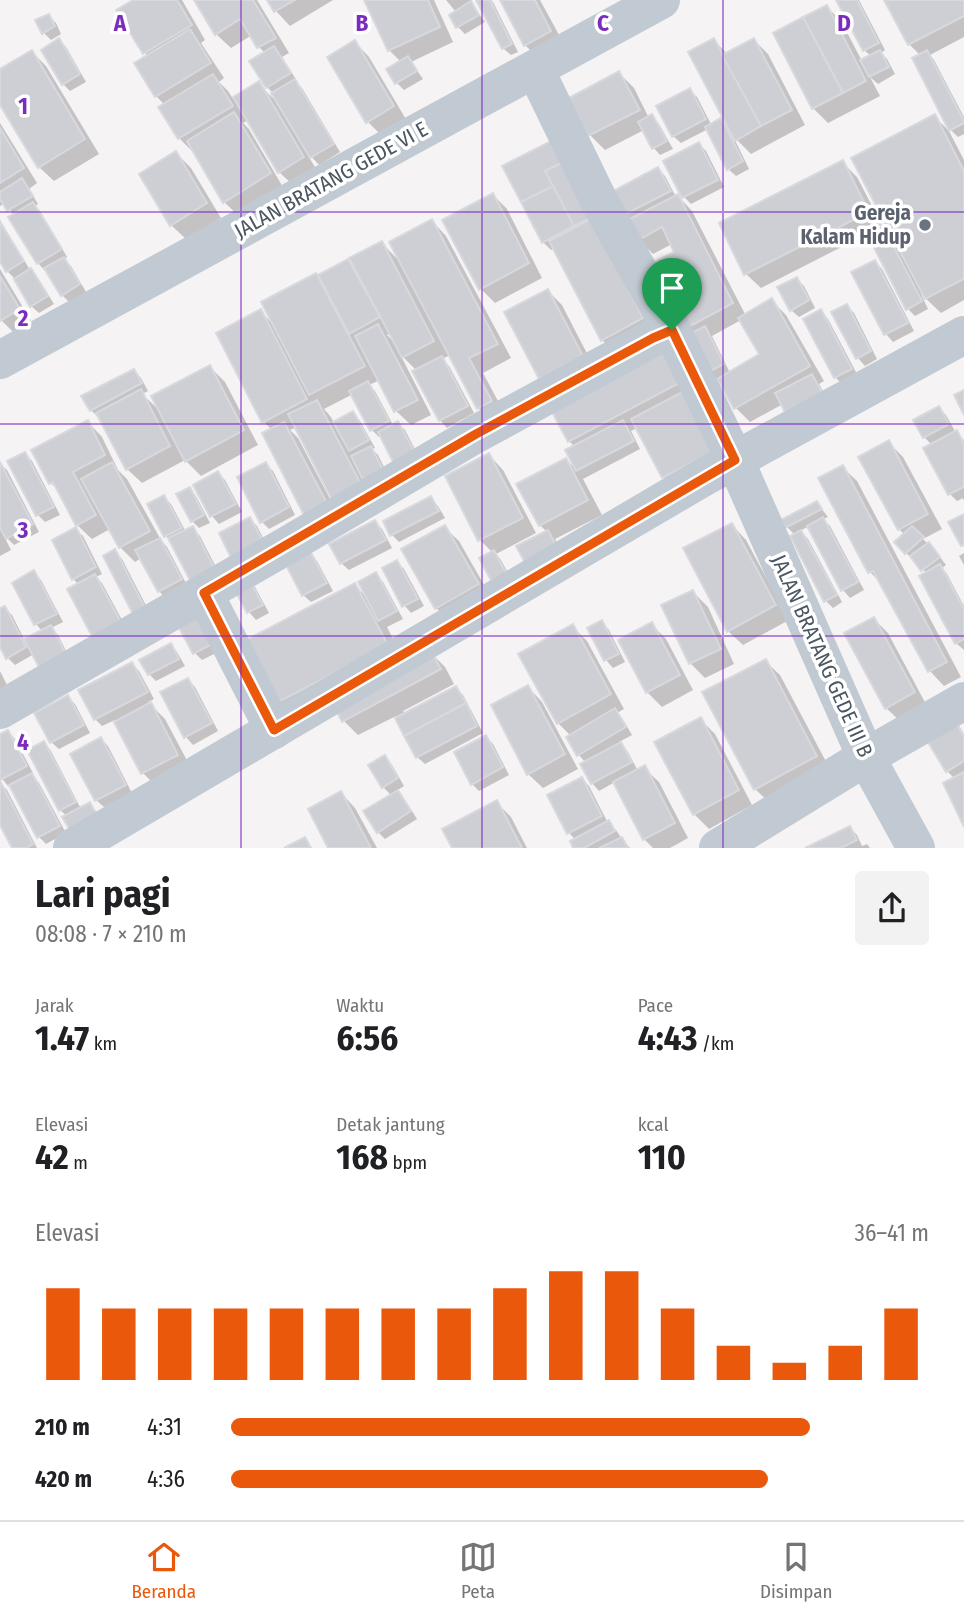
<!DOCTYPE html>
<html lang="id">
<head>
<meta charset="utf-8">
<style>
  :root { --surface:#fff; --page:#f2f2f2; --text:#202124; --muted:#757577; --line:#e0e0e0; --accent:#ea580c }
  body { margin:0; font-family:"Fira Sans Condensed",sans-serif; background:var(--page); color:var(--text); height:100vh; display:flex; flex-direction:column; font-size:26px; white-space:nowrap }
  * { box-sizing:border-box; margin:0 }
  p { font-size:23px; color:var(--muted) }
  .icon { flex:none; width:38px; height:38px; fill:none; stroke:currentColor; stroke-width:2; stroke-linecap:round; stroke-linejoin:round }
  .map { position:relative; height:848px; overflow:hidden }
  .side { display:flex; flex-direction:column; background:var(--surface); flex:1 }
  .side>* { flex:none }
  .pin { position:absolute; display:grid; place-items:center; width:60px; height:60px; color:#fff; margin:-72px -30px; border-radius:50% 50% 50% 0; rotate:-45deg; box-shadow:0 0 7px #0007 }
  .pin .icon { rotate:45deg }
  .round { display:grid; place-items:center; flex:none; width:74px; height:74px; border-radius:7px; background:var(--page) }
  .overview { display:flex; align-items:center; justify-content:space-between; height:119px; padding:0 35px }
  h1 { font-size:38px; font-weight:700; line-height:52px }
  .metrics { display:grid; grid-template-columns:repeat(3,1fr); gap:10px; height:119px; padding:7px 35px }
  .metrics div { display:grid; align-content:center }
  .metrics b { font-size:35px; font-weight:700 }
  .metrics small { font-size:19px; font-weight:400 }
  .metrics p { font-size:19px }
  .chart { height:196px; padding:14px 35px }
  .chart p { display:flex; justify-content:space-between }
  .chart svg { width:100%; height:126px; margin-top:7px; stroke:var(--accent); stroke-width:6 }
  ul { padding:0 35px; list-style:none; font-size:23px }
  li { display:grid; grid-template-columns:112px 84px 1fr; align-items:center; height:52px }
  li i { height:18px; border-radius:9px; background:var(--accent) }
  .dock { display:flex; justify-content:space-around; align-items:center; height:98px; border-top:2px solid var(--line); background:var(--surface); font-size:19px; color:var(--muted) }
  .dock a { display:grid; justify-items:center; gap:4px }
  .dock .on { color:var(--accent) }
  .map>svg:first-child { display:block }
  .shadow { fill:#0003; fill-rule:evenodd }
  .building { fill:#cdcfd5; stroke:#d7d9de; stroke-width:2 }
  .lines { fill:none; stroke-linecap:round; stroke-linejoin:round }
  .street { stroke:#c1cad2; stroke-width:38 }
  .route-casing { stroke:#fff; stroke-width:14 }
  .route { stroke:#ea580c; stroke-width:9 }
  .grid { fill:none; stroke:#7b2cbf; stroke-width:2; stroke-opacity:0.55 }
  .worship-dot { fill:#6b7280; stroke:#fff; stroke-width:2.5 }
  .labels { text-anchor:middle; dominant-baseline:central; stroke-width:7; stroke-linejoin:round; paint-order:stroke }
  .street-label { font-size:21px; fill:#4a5661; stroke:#fff }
  .worship-label { font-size:21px; font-weight:bold; fill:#5b616d; stroke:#fff; text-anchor:end }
  .grid-label { font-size:23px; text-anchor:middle; font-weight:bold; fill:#7b2cbf; stroke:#fff; stroke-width:7; stroke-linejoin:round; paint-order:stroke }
</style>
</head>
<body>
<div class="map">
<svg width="964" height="848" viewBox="0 0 964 848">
  <rect width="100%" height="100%" fill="#f5f3f3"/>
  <g class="shadow">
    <path d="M137,0H182L205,40L201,43L224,78L219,82L228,91L233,99L258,84L277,102L273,93L267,87L265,53L259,47L252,35L231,48L216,34L196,0H257L289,53L282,57L297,81L295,82L302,88L340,152L319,165L308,153L307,154L318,172L294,186L279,172L248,120L243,123L249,129L284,189L239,216L224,202L195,152L194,153L179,138L161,107L165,105L156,96L148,57L118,11Z"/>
    <path d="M269,0H333L290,26L276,11Z"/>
    <path d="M366,0H434L453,42L411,62L423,79L404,90L397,83L401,62L389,50Z"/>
    <path d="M446,0H471L473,4L472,5L485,22L465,34L458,27L456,12Z"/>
    <path d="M478,0H491L493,2L518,52L511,55L503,48Z"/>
    <path d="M502,0H540L565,46L540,60L525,45Z"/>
    <path d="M838,0H859L885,50L881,53L887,59L895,74L878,84L870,77L880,96L828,123L813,108L827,7L841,21L862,61L871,56L864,50Z"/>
    <path d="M886,0H964V37L930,55L934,60L964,117V134L958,137L951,130L921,56L909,44Z"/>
    <path d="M48,16L56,23L61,34L51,40L43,32Z"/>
    <path d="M59,40L66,47L86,82L70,91L63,84Z"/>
    <path d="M714,40L727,54L754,40L768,54L805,125L751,154L733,136L749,169L736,176L728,169L708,129L681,143L673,136L689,90L697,97L712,126L721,121L731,130Z"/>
    <path d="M355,42L369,57L407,121L382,136L368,122Z"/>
    <path d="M32,52L46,66L99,154L54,181L39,167L0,102V71Z"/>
    <path d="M619,73L634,88L649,118L652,116L659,124L673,149L660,155L653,147L644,130L605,150L590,135L571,99Z"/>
    <path d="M934,116L949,131L964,160V300L941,313L921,294L928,309L915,316L908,309L869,233L761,288L746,274L842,162L857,177L883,227L894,238Z"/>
    <path d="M0,123L37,183L29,189L38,204L35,206L40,211L67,257L64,259L71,266L86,292L69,302L62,295L47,270L45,271L38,263L10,217L14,215L5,203L0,206Z"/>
    <path d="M557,140L656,333L617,354L602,340L554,248L551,250L543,242L505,166Z"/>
    <path d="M699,144L706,151L724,187L691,204L684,197Z"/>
    <path d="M176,153L191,168L221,218L186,239L171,225Z"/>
    <path d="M658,169L665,176L676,197L678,196L692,211L746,316L772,301L786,315L824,381L819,384L834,412L783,404L750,422L735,407L718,378L712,381L686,338L677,252L672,244L653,254L617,218ZM741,320L761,355L730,373L712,336Z"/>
    <path d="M493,195L507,209L542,278L495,303L480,288Z"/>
    <path d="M0,220L30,270L38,278L54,304L39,313L31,306L15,279L7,271L0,259Z"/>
    <path d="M432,221L446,236L511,358L483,373L506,416L493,422L478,408L450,355L442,359L449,366L474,413L447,428L440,420L417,371L400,354L431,415L411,425L396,411L380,380L369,385L375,391L393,425L397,423L405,430L421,461L382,435L379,437L372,430L353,394L324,409L331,417L334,423L353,413L360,421L375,448L372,449L378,455L389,477L375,501L297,427L290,430L298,438L341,520L321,530L272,430L264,422L260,311L274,325L316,275L324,284L348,261L357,269L382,243L400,262ZM391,333L396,344L387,335Z"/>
    <path d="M875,262L882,269L914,331L893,342L886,334L853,273Z"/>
    <path d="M0,269L33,324L16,335L0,319Z"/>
    <path d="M796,279L804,286L815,308L799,317L791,310Z"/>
    <path d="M548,291L562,305L596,371L540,378Z"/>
    <path d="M847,306L854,313L877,359L865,366L858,358L834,313Z"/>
    <path d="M821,311L828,319L858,376L842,384L835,377Z"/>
    <path d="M666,354L696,396L678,492L663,477L637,428L631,431L640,449L583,479L602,515L555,539L566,561L547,532L540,525L566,460L578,471L567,451L575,447L569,441L555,413Z"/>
    <path d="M210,367L225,382L258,445L201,476L185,460L142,483L127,469L98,417L91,410L133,371L141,378L148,391L142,394L159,410Z"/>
    <path d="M938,408L946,415L956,433L964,440V501L963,498L957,501L950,494L925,448L932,445L924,437Z"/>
    <path d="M88,422L102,437L118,470L127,479L161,540L167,547L188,587L166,599L159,591L141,558L135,562L120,547L110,529L92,539L77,525L60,492L51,483L34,451Z"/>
    <path d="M888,442L903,457L942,529L923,539L936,552L946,565L942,568L947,574L964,606V650L956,643L927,574L914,559L913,560L896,542L905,535L899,529Z"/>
    <path d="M25,454L32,461L60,515L45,522L38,515Z"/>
    <path d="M489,455L503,470L536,533L496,554L501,560L516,588L493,553L480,540Z"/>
    <path d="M0,464L7,470L39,532L14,545L3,534L11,550L0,556Z"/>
    <path d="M265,464L273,471L295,515L269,529L262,522Z"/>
    <path d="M842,467L857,481L961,677L944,686L930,671L883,585L870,572Z"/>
    <path d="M218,473L225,480L242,512L219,524L212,516L195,485Z"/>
    <path d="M189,489L196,496L210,523L199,528L192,521Z"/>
    <path d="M164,497L171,504L186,532L192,528L200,536L222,579L173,543L166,536Z"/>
    <path d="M431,499L438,506L445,518L399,542L392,535L385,522Z"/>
    <path d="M817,503L828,517L823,519L830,526L864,590L850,598L843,590L809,526L800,531L808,539L842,602L833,608L826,601L795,535L787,527L783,521Z"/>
    <path d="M250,519L257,526L270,551L241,566Z"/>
    <path d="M375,522L382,529L392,548L349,570L341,563Z"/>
    <path d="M732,525L746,540L789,620L743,645L728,631Z"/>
    <path d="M444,527L459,541L492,599L451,622L436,608Z"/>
    <path d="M75,529L83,536L102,574L96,577L102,583L128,631L73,579Z"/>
    <path d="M114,551L122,559L153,619L105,556Z"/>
    <path d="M310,553L317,561L333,591L311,602L303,595Z"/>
    <path d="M964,553V565L959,556Z"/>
    <path d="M397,562L404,569L424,606L411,613L404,605Z"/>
    <path d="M34,573L41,580L63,622L51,628L58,635L72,663L34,654L15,665L8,658L0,643V610L4,608L12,615L25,641L43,632L36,624L14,583Z"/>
    <path d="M376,575L383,582L403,619L387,627L406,665L430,652L445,667L454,684L403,711L405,714L455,688L463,695L483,733L425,764L417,757L396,716L358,735L344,721L335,704L267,708L355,585L367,598Z"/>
    <path d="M234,584L254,585L269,613L256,620L249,612Z"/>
    <path d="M693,592L708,607L734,664L705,678L690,663L664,606Z"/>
    <path d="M874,619L888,633L928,708L901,722L886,708Z"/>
    <path d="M602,622L609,630L625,662L613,668L606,660L589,629Z"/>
    <path d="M651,624L666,639L693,690L662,707L647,692Z"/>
    <path d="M180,625L224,649L202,660L195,653Z"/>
    <path d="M573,627L587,641L624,709L617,713L622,718L632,735L619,742L628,752L638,771L644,768L659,782L688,838L670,848H653L644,839L615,782L599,791L592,783L583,765L586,763L578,754L571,736L558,723Z"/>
    <path d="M170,645L177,652L185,666L156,681L149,674Z"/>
    <path d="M765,661L780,675L831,771L770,803L755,789Z"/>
    <path d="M132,664L139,671L154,699L148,702L165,719L192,770L158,788L143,773L115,720L102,726L95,719Z"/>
    <path d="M0,671L10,691L0,696Z"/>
    <path d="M188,680L195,687L218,731L193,745L186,737L163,693Z"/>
    <path d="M528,687L542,702L578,769L543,788L528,774Z"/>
    <path d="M68,697L75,704L90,733L59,749L51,742Z"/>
    <path d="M700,719L715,734L752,805L709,829L694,814Z"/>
    <path d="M956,721L964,734V823L955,779L947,771Z"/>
    <path d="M8,732L15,739L33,773L31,774L39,783L66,833L46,844L38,836L11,785L8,786L0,776V736Z"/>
    <path d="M486,737L493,744L509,775L479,791L472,784Z"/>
    <path d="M101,739L108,746L132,793L104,807L96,800Z"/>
    <path d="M44,743L51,751L81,809L90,805L97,812L103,823L67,816L60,810Z"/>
    <path d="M385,757L392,765L404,786L396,791L405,800L417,819L385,839L378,832L392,796L383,787Z"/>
    <path d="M582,779L589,786L608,823L616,830L622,839L630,848H575L576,840L569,833L550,796Z"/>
    <path d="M0,783L7,790L37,848H14L0,822Z"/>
    <path d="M341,793L355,808L377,848H330Z"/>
    <path d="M496,802L511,817L527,848H454Z"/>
    <path d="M850,828L857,835L862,846L867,844L870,848H809Z"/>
  </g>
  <g class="building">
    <path d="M133,0H177L192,25L143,54L116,10Z"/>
    <path d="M194,0H253L276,38L257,48L240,19L215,35Z"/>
    <path d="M267,0H295L274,12Z"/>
    <path d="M364,0H428L440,27L388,51Z"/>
    <path d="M476,0H490L512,44L502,49Z"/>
    <path d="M500,0H535L551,31L524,46Z"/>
    <path d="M836,0H857L879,43L863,51Z"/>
    <path d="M884,0H964V16L908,45Z"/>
    <path d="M471,1L479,15L456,28L449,15Z"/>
    <path d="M827,5L866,81L843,93L803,17Z"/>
    <path d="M49,14L55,26L42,34L35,20Z"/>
    <path d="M803,17L843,93L812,109L773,33Z"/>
    <path d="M190,29L211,63L155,97L134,63Z"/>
    <path d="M59,38L80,74L62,85L41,50Z"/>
    <path d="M714,38L761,126L735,141L688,52Z"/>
    <path d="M754,38L792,110L761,126L722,55Z"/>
    <path d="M355,40L394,106L366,123L327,57Z"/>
    <path d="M274,46L291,73L266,88L249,61Z"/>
    <path d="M32,50L85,139L38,168L0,105V69Z"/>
    <path d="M880,50L889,67L869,77L860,60Z"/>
    <path d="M927,50L964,121V123L949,131L912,58Z"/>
    <path d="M408,56L417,71L395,84L386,69Z"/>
    <path d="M619,71L640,110L588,136L569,98Z"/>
    <path d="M213,74L233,106L178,139L158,107Z"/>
    <path d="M295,79L334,144L310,158L271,93Z"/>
    <path d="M259,81L304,157L278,173L233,97Z"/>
    <path d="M690,88L706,119L672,137L656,106Z"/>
    <path d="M234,112L271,173L223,203L187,141Z"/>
    <path d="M652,114L667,141L652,149L638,122Z"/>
    <path d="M935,114L964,171V279L925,299L851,158Z"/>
    <path d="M721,118L743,161L727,170L705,127Z"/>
    <path d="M0,128L24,168L0,183Z"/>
    <path d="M557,138L568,160L545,171L553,186L521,202L502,166Z"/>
    <path d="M699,142L718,180L682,198L663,161Z"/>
    <path d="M176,151L207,203L170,226L139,174Z"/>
    <path d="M568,160L597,215L574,226L545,171Z"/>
    <path d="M843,160L869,212L744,275L719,223Z"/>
    <path d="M658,167L671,191L616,219L604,196Z"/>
    <path d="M22,178L33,196L7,211L0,199V192Z"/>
    <path d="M553,186L574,226L542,243L521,202Z"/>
    <path d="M493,193L529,263L479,290L442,220Z"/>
    <path d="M678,194L733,303L685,329L651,264L674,252L662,227L637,241L626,221Z"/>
    <path d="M33,202L62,249L37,264L8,217Z"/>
    <path d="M432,219L498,344L469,358L492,401L477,409L389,242Z"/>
    <path d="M591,219L643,318L601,341L549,241Z"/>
    <path d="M0,222L24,261L6,272L0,262Z"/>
    <path d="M882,224L922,301L906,310L866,232Z"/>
    <path d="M382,241L434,341L402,358L349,258Z"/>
    <path d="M64,257L80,284L61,296L44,268Z"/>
    <path d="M348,259L380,317L349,334L318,275Z"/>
    <path d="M875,260L908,323L884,335L851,272Z"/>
    <path d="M31,268L48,296L30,307L14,279Z"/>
    <path d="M316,273L365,366L309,395L261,302Z"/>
    <path d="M0,276L20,309L0,321Z"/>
    <path d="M797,277L809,300L790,311L777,287Z"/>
    <path d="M548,289L583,356L539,379L504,312Z"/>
    <path d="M772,298L810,366L734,409L717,379L759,354L738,318Z"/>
    <path d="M847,304L871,351L856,359L831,312Z"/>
    <path d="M261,309L307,399L262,423L216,333Z"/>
    <path d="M821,309L852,369L834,378L803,319Z"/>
    <path d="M378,324L418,400L394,412L355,336Z"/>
    <path d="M705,326L724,364L703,375L684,337Z"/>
    <path d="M667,351L683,381L568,442L552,412Z"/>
    <path d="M442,356L468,406L439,421L412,371Z"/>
    <path d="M210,365L244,430L185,462L151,396Z"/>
    <path d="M134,369L142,383L90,411L81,396Z"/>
    <path d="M812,374L828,404L791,424L775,393Z"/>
    <path d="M368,381L389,421L370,431L349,391Z"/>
    <path d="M141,389L170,446L126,470L96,413Z"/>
    <path d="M964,390V415L954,395Z"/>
    <path d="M684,391L715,451L662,478L631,419Z"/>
    <path d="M317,400L362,486L333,502L288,414Z"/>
    <path d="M939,406L949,424L923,438L913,420Z"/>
    <path d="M353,411L369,440L349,451L333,422Z"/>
    <path d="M88,420L105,455L73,472L96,515L76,526L53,482L49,484L31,450Z"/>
    <path d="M623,420L634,441L576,471L565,450Z"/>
    <path d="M398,421L415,453L394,464L378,432Z"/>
    <path d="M284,422L328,505L305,517L262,433Z"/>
    <path d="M957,430L964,444V487L948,495L923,448Z"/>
    <path d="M889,440L928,514L898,530L858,457Z"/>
    <path d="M371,446L383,470L363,480L351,456Z"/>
    <path d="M25,452L54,507L36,516L7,461Z"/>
    <path d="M489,453L523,518L478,541L445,476Z"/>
    <path d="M566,458L588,500L539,526L516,484Z"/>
    <path d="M0,462L33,524L6,539L0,528Z"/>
    <path d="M112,462L150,531L119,548L81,479Z"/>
    <path d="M266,462L289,507L260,523L237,477Z"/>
    <path d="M843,465L947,662L928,672L873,571L868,573L818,478Z"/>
    <path d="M218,471L236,504L210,517L193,485Z"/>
    <path d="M190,487L204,515L191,522L176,494Z"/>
    <path d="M164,495L182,528L164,537L147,504Z"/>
    <path d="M431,496L439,511L390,536L383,521Z"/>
    <path d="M817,501L822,509L785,528L781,520Z"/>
    <path d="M964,514V545L961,546L948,522Z"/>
    <path d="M250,517L264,543L232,560L219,533Z"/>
    <path d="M823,517L858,582L841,591L807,526Z"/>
    <path d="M375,520L386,540L340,564L329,544Z"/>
    <path d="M732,523L776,605L727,632L683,548Z"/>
    <path d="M445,525L479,584L435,609L401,549Z"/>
    <path d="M193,526L216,572L192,584L168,538Z"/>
    <path d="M912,526L924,537L905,554L894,542Z"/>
    <path d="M76,527L96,567L72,580L52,540Z"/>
    <path d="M548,530L560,553L529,570L516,546Z"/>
    <path d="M801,530L837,595L824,602L790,536Z"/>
    <path d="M160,538L182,579L158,592L135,550Z"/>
    <path d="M929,542L940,557L921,571L910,556Z"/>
    <path d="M115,549L147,612L135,618L103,556Z"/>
    <path d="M494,550L510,581L495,588L479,558Z"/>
    <path d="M310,551L327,583L302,596L285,563Z"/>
    <path d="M397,560L418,599L402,607L382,568Z"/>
    <path d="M940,564L964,609V639L955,644L919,576Z"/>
    <path d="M34,570L57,614L34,625L12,583Z"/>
    <path d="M376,572L397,611L378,621L358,582Z"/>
    <path d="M95,574L122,624L93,638L67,589Z"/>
    <path d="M247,575L263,605L247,613L231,583Z"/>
    <path d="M355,583L388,645L265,709L233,647Z"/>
    <path d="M693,590L721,649L689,664L661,605Z"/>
    <path d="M5,606L26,647L6,659L0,647V608Z"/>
    <path d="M203,611L218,641L193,654L177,624Z"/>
    <path d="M874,617L915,692L885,709L844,633Z"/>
    <path d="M602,620L619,654L604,661L587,628Z"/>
    <path d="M652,622L680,675L646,693L618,640Z"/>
    <path d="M573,624L611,694L557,724L518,654Z"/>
    <path d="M51,625L67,656L40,669L24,639Z"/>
    <path d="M171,643L179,659L148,675L139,660Z"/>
    <path d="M430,650L441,669L342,722L332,702Z"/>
    <path d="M766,659L817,756L754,790L702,692Z"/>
    <path d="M132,662L148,692L94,720L78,690Z"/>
    <path d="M188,678L212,723L184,738L160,692Z"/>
    <path d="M528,685L565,754L527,775L491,705Z"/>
    <path d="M456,686L466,703L404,736L395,718Z"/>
    <path d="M68,695L84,725L50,743L34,713Z"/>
    <path d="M151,702L178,755L141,774L114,722Z"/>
    <path d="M466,703L477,726L416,758L404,736Z"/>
    <path d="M615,708L626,727L577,756L566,737Z"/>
    <path d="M949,712L964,736V761L946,772L920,729Z"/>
    <path d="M701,717L739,790L693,815L654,742Z"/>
    <path d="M8,730L27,766L0,780V734Z"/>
    <path d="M486,735L503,767L471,785L454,752Z"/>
    <path d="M101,737L126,785L95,801L70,754Z"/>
    <path d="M44,741L76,802L59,811L27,750Z"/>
    <path d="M621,742L632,762L591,784L580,764Z"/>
    <path d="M385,755L398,778L382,788L368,765Z"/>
    <path d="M645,765L675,823L643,840L613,782Z"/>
    <path d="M964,772V827L943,783Z"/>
    <path d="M32,773L60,826L37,838L9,785Z"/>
    <path d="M582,777L602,816L567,834L547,795Z"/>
    <path d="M0,781L33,844L26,848H12L0,825Z"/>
    <path d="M398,790L411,811L377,833L363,811Z"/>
    <path d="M341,791L371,848H328L308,809Z"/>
    <path d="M497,800L522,848H452L442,829Z"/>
    <path d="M90,802L97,816L70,830L62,817Z"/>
    <path d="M609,820L615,831L584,848H573L570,841Z"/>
    <path d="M850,826L857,840L841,848H805Z"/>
    <path d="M305,837L311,848H284Z"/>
    <path d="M622,837L628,848H599Z"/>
  </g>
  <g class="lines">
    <g class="street">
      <path d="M535,69L599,201L672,330L735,460L866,757L916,848"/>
      <path d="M0,360L661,0"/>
      <path d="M204,593L274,730"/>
      <path d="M0,710L286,546L476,434L653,338L672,330"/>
      <path d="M72,848L704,477L964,335"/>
      <path d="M718,848L866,757L964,701"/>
    </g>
  </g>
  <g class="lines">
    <g class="route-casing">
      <path id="route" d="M672,330L735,460L274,730L204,593L476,434L653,338Z"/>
    </g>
    <use href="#route" class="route"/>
  </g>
  <path class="grid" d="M241,0V848M482,0V848M723,0V848M0,212H964M0,424H964M0,636H964"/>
  <circle class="worship-dot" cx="925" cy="225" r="7"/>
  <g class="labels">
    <g class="street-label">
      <text transform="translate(331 180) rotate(-29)">JALAN BRATANG GEDE VI E</text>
      <text transform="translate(822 656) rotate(66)">JALAN BRATANG GEDE III B</text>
    </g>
    <g class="worship-label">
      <text x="911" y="213">Gereja<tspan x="911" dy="24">Kalam Hidup</tspan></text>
    </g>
  </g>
  <g class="grid-label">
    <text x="120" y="31">A</text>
    <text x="362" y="31">B</text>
    <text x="603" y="31">C</text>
    <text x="844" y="31">D</text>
    <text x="23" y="114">1</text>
    <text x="23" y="326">2</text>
    <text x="23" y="538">3</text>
    <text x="23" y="750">4</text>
  </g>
</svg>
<div class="pin" style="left:672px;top:330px;background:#1e9e55"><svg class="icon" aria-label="arrive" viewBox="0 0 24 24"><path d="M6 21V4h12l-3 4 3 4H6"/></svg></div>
</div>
<section class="side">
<div class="overview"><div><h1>Lari pagi</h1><p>08:08 · 7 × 210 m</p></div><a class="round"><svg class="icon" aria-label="share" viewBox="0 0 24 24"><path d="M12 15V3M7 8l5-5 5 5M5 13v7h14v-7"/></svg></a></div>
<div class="metrics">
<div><p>Jarak</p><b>1.47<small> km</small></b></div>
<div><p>Waktu</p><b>6:56</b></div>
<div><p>Pace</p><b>4:43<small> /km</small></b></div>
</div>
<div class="metrics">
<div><p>Elevasi</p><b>42<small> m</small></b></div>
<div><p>Detak jantung</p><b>168<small> bpm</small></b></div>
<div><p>kcal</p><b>110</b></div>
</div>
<div class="chart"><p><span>Elevasi</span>36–41 m</p>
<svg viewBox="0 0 160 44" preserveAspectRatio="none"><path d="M5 44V12M15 44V19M25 44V19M35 44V19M45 44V19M55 44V19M65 44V19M75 44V19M85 44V12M95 44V6M105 44V6M115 44V19M125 44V32M135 44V38M145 44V32M155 44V19"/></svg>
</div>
<ul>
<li><b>210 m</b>4:31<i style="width:83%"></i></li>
<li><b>420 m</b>4:36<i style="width:77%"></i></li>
</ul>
</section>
<nav class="dock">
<a class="on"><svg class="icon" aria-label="home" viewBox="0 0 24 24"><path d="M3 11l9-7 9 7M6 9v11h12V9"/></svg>Beranda</a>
<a><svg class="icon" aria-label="map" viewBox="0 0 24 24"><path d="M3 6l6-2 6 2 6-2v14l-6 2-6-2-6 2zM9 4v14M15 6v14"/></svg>Peta</a>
<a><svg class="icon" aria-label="saved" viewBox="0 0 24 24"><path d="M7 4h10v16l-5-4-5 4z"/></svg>Disimpan</a>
</nav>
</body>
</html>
